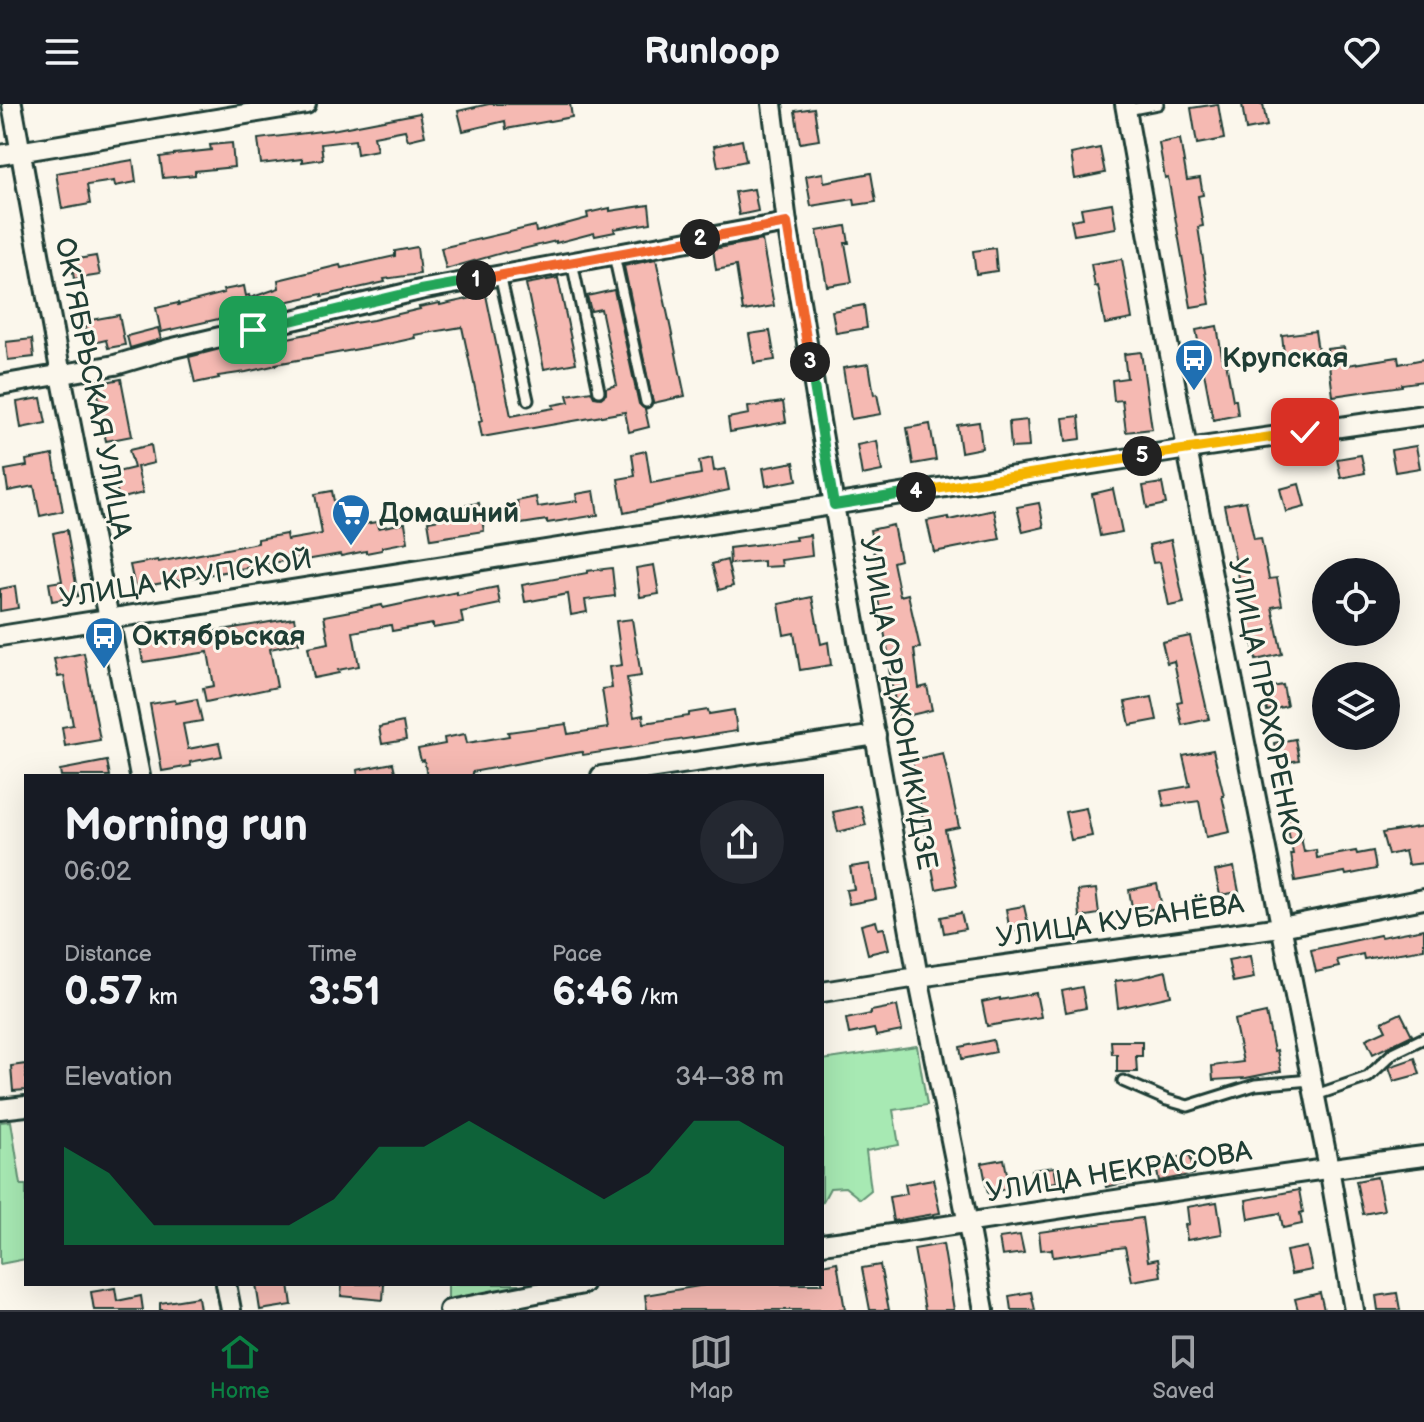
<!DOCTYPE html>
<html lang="en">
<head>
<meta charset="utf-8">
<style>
  :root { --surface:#171b24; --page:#242831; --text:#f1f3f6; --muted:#9ea1a6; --line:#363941; --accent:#0b8043 }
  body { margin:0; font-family:"Balsamiq Sans",sans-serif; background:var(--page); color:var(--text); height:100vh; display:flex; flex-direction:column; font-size:30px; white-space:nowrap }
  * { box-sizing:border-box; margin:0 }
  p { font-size:26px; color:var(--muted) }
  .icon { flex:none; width:44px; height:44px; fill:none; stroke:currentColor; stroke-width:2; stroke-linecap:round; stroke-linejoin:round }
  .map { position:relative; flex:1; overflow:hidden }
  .side { position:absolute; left:24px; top:670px; width:800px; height:512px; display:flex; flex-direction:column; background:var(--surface); border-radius:0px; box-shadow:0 8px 32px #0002 }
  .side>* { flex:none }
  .fabs { position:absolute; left:1312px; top:454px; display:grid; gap:16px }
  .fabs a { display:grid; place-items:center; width:88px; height:88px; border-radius:50%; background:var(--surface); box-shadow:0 8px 32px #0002; font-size:40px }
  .pin { position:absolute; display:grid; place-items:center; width:68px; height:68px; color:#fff; margin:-34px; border-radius:16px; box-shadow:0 4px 12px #0006 }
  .km { position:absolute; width:40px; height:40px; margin:-20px; border-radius:50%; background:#222; color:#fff; font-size:22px; line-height:40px; text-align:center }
  .round { display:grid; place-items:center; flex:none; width:84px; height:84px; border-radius:42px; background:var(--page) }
  .summary { display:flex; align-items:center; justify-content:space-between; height:136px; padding:0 40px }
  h1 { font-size:44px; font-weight:600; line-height:60px }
  .stats { display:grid; grid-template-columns:repeat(3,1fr); gap:12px; height:136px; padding:8px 40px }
  .stats div { display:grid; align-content:center }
  .stats b { font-size:40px; font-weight:600 }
  .stats small { font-size:22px; font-weight:400 }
  .stats p { font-size:22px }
  .chart { height:224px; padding:16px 40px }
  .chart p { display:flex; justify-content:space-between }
  .chart svg { width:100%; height:144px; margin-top:8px; fill:var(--accent); opacity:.7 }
  header { display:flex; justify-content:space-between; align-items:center; height:104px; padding:0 40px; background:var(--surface); font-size:36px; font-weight:600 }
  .tab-bar { display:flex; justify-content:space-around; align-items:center; height:112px; border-top:2px solid var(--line); background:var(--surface); font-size:22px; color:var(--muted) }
  .tab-bar a { display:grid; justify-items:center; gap:4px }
  .tab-bar .active { color:var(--accent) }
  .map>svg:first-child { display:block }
  .green { fill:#a7e9b3; stroke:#639374; stroke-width:2 }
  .building { fill:#f5b9b2; stroke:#1f3d34; stroke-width:2 }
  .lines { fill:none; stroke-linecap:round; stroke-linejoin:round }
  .lane-casing { stroke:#1f3d34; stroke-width:15 }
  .street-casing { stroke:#1f3d34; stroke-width:24 }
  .lane { stroke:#fbf7ec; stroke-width:9 }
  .street { stroke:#fbf7ec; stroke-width:18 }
  .split-1-casing { stroke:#fff; stroke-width:16 }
  .split-2-casing { stroke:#fff; stroke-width:16 }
  .split-3-casing { stroke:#fff; stroke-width:16 }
  .split-4-casing { stroke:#fff; stroke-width:16 }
  .split-5-casing { stroke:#fff; stroke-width:16 }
  .split-6-casing { stroke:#fff; stroke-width:16 }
  .split-1 { stroke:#22a559; stroke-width:10 }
  .split-2 { stroke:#f0652b; stroke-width:10 }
  .split-3 { stroke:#f0652b; stroke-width:10 }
  .split-4 { stroke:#22a559; stroke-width:10 }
  .split-5 { stroke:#f5b400; stroke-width:10 }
  .split-6 { stroke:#f5b400; stroke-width:10 }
  .labels { text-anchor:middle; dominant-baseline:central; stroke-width:6; stroke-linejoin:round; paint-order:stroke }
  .poi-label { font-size:28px; font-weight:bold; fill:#1f3d34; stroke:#fbf7ec; text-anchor:start }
  .street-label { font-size:28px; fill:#1f3d34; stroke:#fbf7ec }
</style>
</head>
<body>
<header><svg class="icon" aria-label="menu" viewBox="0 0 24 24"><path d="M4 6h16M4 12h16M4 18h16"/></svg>Runloop<svg class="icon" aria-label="heart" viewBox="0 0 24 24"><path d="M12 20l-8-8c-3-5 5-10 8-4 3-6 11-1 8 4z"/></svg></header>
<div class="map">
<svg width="1424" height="1206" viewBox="0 0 1424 1206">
  <rect width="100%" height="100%" fill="#fbf7ec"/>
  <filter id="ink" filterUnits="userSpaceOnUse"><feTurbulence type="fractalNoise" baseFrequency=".0125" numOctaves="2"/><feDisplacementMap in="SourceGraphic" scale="16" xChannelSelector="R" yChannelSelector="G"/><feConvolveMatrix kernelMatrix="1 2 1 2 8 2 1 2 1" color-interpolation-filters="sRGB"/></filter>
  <g filter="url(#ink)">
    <g class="green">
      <path d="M917,942L927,1001L893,1006L899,1041L866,1047L871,1086L860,1095L845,1083L830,1084L822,1099V956Z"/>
      <path d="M11,1017L21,1081H26V1155L0,1160V1018Z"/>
      <path d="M448,1180H518L515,1186L448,1198Z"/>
    </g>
    <g class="building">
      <path d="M489,0H570L572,13L506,25L505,17L463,27L458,7Z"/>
      <path d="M1218,0L1224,35L1197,40L1191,4Z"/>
      <path d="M1242,0H1263L1267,22L1246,26Z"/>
      <path d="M814,4L819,36L800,39L795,7Z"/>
      <path d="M420,9L425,32L408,36L405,26L374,32L377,46L357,50L355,36L321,40L323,55L302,58V55L261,60L258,35L337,25Z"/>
      <path d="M1180,35L1187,76L1200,74L1203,91L1198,92L1203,122L1198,123L1210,200L1191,203L1168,73L1165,74L1159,39Z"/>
      <path d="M742,36L746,57L718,63L714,42Z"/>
      <path d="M232,39L234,63L195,67V71L163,74L160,53L174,51V50L211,46L210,41Z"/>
      <path d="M1100,44L1105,69L1075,75L1071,50Z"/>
      <path d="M133,56L136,78L115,82L114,77L87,81L90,100L62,105L56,69Z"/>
      <path d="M823,69L824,78L871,69L876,98L855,101L854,95L811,102L806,72Z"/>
      <path d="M754,85L758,107L739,111L735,88Z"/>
      <path d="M1112,99L1116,124L1074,131L1071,116L1083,114L1081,104Z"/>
      <path d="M649,101L651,119L614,125L615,128L595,132L594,129L556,139V137L506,149L505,148L446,165L441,144L535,122L536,128L588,114L587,109L610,104V107Z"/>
      <path d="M846,122L849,139H845L852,178L827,182L817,127Z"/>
      <path d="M762,136L774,202L743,207L736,162L716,166L713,145Z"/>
      <path d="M417,143L420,170L384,175L385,178L322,192V190L271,201L245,209L161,228L156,204L178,199V201L224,189L223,186L244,182L246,192L249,191L250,194L279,184L278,176L340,161L341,164L395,152V147Z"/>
      <path d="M995,144L997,167L976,170L973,147Z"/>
      <path d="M96,152L100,171L74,175L71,156Z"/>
      <path d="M656,155L685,292L653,299L624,162Z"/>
      <path d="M1122,155L1132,215L1105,220L1098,182L1095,183L1091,160Z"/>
      <path d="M558,174L576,259L544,265L526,180Z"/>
      <path d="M614,186L639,300L645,305L649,323L629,328L625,308L482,333L479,318L482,317L462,223L414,231L415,234L392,239L276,260L277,261L246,268L218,272L219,274L195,279L189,253L224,244L254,241L317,228L354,219L373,216L420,205L419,203L440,199V201L486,191L511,312L554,304L553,301L569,298L567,291L591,287L594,293L601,294L606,290V284L617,281L601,205L591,207L587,192Z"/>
      <path d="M864,201L867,224L836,229L832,207Z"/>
      <path d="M119,211L125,241L108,244L106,236L89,240L85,217Z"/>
      <path d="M1217,222L1223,258H1226L1233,296H1236L1238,311L1213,316L1196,226Z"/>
      <path d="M158,224L161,235L130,244L127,232Z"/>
      <path d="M770,227L775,256L754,259L749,230Z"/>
      <path d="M1315,227L1319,254L1285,259L1282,231Z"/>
      <path d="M32,235L34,253L8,256L6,238Z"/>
      <path d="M1344,243L1347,261L1398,253L1399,260L1424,255V277L1402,280V282L1333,292L1327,245Z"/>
      <path d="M1141,248L1152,325L1126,328L1122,296L1114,297L1112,276L1127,274L1124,250Z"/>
      <path d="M869,260L874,291L877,290L881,310L851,315L843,264Z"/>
      <path d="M121,275L132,332L106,337L102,319H104L96,280Z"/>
      <path d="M41,294L46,319L21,324L17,298Z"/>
      <path d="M783,298L786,318L730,328L728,314L749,310L748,303Z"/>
      <path d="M1079,312L1081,335L1066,337L1063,314Z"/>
      <path d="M1027,316L1029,343L1011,344L1009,318Z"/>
      <path d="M979,318L982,344L961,348L957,321Z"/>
      <path d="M930,320L936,356L913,360L907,324Z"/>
      <path d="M877,337L882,367L862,371L857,341Z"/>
      <path d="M151,341L154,359L137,363L143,389L119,395L113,369L134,364L129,346Z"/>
      <path d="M1416,342L1420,364L1395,368L1391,346Z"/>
      <path d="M646,347L651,379L701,370L699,357L712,354L714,367L725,365L729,386L624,409L618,375L635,372L632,350Z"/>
      <path d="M53,351L63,407L40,412L34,382L8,387L5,366L27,362L26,356Z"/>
      <path d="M1361,351L1365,369L1341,374L1337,355Z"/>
      <path d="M794,358L797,376L766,382L763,364Z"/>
      <path d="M1162,379L1166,400L1147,404L1143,382Z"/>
      <path d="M1299,380L1305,403L1286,408L1280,385Z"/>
      <path d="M1113,385L1122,428L1100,432L1092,390Z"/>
      <path d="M332,387L339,424L377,418L378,424L405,419L408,438L382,443V446L366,449V447L341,452L340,450L300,457V454L135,484L130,461L158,456V458L258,439V435L286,430L287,436L322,430L315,390Z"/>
      <path d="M594,387L598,411L547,419V416L521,420L517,397L536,393L538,403L577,397L576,390Z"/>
      <path d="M1246,397L1254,435L1261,434L1269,475L1277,474L1282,501L1272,503L1282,550L1256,556L1224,401Z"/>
      <path d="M479,399L484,427L431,435L428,417L458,412L457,403Z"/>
      <path d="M1039,399L1044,423L1023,428L1017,403Z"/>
      <path d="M994,406L1000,435L934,448L927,417L948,413L949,416Z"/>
      <path d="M893,421L900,456L893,458L900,492L908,490L920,544L914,545L919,584L927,582L932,606L898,614L889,565L891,564L873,469L878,468L870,426Z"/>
      <path d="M67,426L78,492L52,497L49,479L62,477L53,429Z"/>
      <path d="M810,431L812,452L781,456L782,462L764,463V457L730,460L729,444L796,436L795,433Z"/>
      <path d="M1171,436L1184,499L1169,502L1160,458L1153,459L1149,441Z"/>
      <path d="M727,456L733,482L719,486L712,460Z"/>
      <path d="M654,461L659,490L640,493L636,464Z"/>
      <path d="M612,464L615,492L585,496L587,508L571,511L568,490L525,498L522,481L587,469V467Z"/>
      <path d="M15,482L18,504L0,507V485Z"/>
      <path d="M497,483L500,500L461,508L463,519L433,524V520L392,527L391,521L353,528L359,562L338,566L339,569L314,574L308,543L329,539L324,512L382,501L383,504L457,488V491Z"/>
      <path d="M812,493L821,540L828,538L831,561L800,566L794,529L784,531L779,500Z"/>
      <path d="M294,514L299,539L270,545L277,583L206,598L203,584L214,582L208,548L143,558L140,541L162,537V539L205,531L204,529Z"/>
      <path d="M632,515L641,572L627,574L634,613L643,611L644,619L689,612V609L708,606L709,610L734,606L737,627L583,651L582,648L536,656L472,668V672H427L424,656L421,657L418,645L445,640L444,634L465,630L467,639L509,632L508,628L566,620L568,630L608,624L602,585L612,584L609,563L622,561L616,517Z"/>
      <path d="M1190,532L1209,615L1182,621L1177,598L1182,597L1174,557L1167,559L1162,538Z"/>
      <path d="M84,549L100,636L65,642L62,623L73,621L64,572L58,573L54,555Z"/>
      <path d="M1283,581L1287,602L1267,607L1262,585Z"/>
      <path d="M1152,593L1157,616L1130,621L1125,598Z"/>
      <path d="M197,595L202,617L183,620L188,645L219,639L222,652L190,658L191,662L162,667L150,600L175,596L176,599Z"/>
      <path d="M403,618L406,636L382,640L379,623Z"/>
      <path d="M1295,635L1299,656L1277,660L1274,639Z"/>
      <path d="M1213,646L1224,692H1222L1230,728L1206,733L1199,697L1164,702L1161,687L1190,682L1183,652Z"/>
      <path d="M943,649L959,723L945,726L957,781L936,785L912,656Z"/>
      <path d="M107,657L110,672H61L60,666Z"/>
      <path d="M393,659L396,672H358L357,666Z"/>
      <path d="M861,702L866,721L838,728L833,708Z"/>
      <path d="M1086,704L1092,732L1071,736L1065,708Z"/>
      <path d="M1297,714L1304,748L1316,746L1317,754L1356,747L1357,750L1373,747L1376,765L1346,771L1345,768L1295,777L1291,750H1293L1286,716Z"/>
      <path d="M1424,722V759L1408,761L1405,747L1388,751L1382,729Z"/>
      <path d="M870,760L876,795L849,800L846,786L854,785L850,763Z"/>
      <path d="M1234,763L1239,788L1220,791L1215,767Z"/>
      <path d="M1157,780L1162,803L1133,809L1129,786Z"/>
      <path d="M1096,785L1099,810L1080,813L1078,787Z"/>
      <path d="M1024,802L1029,824L1010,828L1006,805Z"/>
      <path d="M961,809L965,825L944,829L941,813Z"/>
      <path d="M876,817L878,825L884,824L889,845L868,850L861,821Z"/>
      <path d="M1424,825V845L1364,855L1363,850L1337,856L1339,863L1316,868L1311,846L1380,831L1381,833Z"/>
      <path d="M1250,852L1254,874L1233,878L1228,856Z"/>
      <path d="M1166,867L1171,892L1118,904L1115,877L1139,874Z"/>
      <path d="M1082,883L1086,904L1066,908L1062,887Z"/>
      <path d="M1036,889L1041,913L987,922L982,898L1000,894V896Z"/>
      <path d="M897,902L902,927L876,932L874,925L849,930L846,915L871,910V907Z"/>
      <path d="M1266,909L1274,947L1277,946L1281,967L1246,974L1213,976L1212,962L1243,958L1234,916Z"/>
      <path d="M1401,909L1412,931L1373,950L1366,935L1386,926L1382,918Z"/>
      <path d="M993,936L996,948L962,955L960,943Z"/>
      <path d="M1111,937H1142V952H1136L1137,968H1117V950H1112Z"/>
      <path d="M1415,954L1420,970L1394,977L1389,963Z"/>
      <path d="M26,960V986L13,987L11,962Z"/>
      <path d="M1190,1051L1194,1070L1159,1077L1155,1058Z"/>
      <path d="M1004,1055L1010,1084L988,1089L982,1059Z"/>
      <path d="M1124,1061L1128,1078L1106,1083L1102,1066Z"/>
      <path d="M1054,1063L1057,1078L1033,1081L1031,1066Z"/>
      <path d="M1377,1073L1384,1106L1363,1110L1356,1077Z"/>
      <path d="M933,1075L940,1109L893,1117L889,1093L907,1090L905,1080Z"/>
      <path d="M1299,1086L1303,1108L1300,1109L1302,1120L1283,1124L1280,1109L1249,1115L1246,1096Z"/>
      <path d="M1217,1098L1222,1130L1187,1136L1185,1121L1189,1120L1187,1103Z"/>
      <path d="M1142,1114L1148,1157L1158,1155L1161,1172L1132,1177L1125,1143L1053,1153L1052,1145L1041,1146L1039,1128Z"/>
      <path d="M1020,1131L1024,1149L1002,1152L999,1134Z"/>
      <path d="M943,1140L954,1206H925L914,1145Z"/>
      <path d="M1307,1143L1312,1166L1291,1170L1286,1147Z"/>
      <path d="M837,1158L845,1206H647L645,1191L711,1180H822V1161Z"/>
      <path d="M880,1161L889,1206H870L862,1164Z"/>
      <path d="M256,1180H289L292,1201L260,1206Z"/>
      <path d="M342,1180H384L383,1196L341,1192Z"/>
      <path d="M115,1184L117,1197L141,1192L143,1206H94L91,1188Z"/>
      <path d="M1031,1188L1035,1206H1011L1009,1192Z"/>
      <path d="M1320,1189L1324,1206H1298L1295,1195Z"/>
      <path d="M1397,1189L1400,1206H1378L1376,1192Z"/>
      <path d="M198,1193L200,1206H160V1199Z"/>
    </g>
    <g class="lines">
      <g class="lane-casing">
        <g id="lane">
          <path d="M1127,6L1158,0"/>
          <path d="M614,151L646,298"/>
          <path d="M572,158L599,287"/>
          <path d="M500,171L528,296"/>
          <path d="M1123,977L1167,996L1188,1002L1255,981L1310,976"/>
          <path d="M1313,992L1368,973L1393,949L1424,934"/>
        </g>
      </g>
      <g class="street-casing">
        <g id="street">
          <path d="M12,0L61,271L140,672"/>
          <path d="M772,0L787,119L834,401L918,873L968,1120L984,1206"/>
          <path d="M1125,0L1187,345L1329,1064L1354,1206"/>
          <path d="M0,51L306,0"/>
          <path d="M0,281L115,261L169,245L420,186L787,119"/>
          <path d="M0,532L1187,345L1424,311"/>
          <path d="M601,672L876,631"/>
          <path d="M822,888L918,873L1281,823L1424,795"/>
          <path d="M0,1005L26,1002"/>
          <path d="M822,1140C1023,1112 1223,1077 1424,1052"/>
          <path d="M226,1180L231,1206"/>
          <path d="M449,1206L583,1180"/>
        </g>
      </g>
      <use href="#lane" class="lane"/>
      <use href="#street" class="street"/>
    </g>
  </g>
  <g class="lines" filter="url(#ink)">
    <g class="split-1-casing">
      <path id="split-1" d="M253,226L420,186L476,176"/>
    </g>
    <g class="split-2-casing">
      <path id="split-2" d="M476,176L700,135"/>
    </g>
    <g class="split-3-casing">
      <path id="split-3" d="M700,135L787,119L810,258"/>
    </g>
    <g class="split-4-casing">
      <path id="split-4" d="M810,258L834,401L916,388"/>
    </g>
    <g class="split-5-casing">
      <path id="split-5" d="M916,388L1142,352"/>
    </g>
    <g class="split-6-casing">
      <path id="split-6" d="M1142,352L1305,328"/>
    </g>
    <use href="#split-1" class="split-1"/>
    <use href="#split-2" class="split-2"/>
    <use href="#split-3" class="split-3"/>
    <use href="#split-4" class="split-4"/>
    <use href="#split-5" class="split-5"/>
    <use href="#split-6" class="split-6"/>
  </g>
  <defs>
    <g id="bus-pin" transform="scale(2)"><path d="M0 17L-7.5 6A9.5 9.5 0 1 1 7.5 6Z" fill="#1f6fb2" stroke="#fbf7ec"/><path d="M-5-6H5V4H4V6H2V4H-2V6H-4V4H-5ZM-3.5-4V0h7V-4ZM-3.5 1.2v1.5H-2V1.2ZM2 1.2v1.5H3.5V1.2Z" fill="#fff"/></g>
    <g id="supermarket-pin" transform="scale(2)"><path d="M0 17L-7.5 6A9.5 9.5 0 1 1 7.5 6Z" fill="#1f6fb2" stroke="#fbf7ec"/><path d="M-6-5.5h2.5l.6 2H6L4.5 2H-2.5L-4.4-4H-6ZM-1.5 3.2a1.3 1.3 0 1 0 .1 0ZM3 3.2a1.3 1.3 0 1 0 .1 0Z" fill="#fff"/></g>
  </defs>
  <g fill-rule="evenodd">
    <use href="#bus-pin" x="1194" y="254"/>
    <use href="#supermarket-pin" x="351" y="409"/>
    <use href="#bus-pin" x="104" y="532"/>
  </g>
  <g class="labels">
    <g class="poi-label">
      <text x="1222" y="254">Крупская</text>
      <text x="379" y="409">Домашний</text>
      <text x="132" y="532">Октябрьская</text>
    </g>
    <g class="street-label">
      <text transform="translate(93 284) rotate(79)">ОКТЯБРЬСКАЯ УЛИЦА</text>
      <text transform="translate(186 475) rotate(-9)">УЛИЦА КРУПСКОЙ</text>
      <text transform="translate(1265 598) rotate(79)">УЛИЦА ПРОХОРЕНКО</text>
      <text transform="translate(898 599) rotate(80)">УЛИЦА ОРДЖОНИКИДЗЕ</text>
      <text transform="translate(1120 817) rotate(-8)">УЛИЦА КУБАНЁВА</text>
      <text transform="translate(1119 1068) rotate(-9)">УЛИЦА НЕКРАСОВА</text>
    </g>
  </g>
</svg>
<div class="fabs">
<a><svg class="icon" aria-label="locate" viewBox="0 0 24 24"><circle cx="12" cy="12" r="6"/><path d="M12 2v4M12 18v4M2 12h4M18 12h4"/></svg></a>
<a><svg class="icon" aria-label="layers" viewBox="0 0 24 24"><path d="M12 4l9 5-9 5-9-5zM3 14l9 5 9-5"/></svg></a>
</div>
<div class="pin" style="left:253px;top:226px;background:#1e9e55"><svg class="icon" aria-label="arrive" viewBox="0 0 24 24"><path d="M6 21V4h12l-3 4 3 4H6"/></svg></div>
<div class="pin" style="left:1305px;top:328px;background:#d93025"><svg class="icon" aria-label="check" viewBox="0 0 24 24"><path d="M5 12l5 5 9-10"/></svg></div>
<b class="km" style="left:476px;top:176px">1</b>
<b class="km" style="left:700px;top:135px">2</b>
<b class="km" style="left:810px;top:258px">3</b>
<b class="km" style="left:916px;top:388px">4</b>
<b class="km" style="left:1142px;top:352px">5</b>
<section class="side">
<div class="summary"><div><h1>Morning run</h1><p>06:02</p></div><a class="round"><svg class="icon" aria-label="share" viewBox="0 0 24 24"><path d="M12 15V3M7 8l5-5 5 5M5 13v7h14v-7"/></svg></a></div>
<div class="stats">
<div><p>Distance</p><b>0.57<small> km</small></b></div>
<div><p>Time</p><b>3:51</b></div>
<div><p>Pace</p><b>6:46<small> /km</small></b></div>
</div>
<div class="chart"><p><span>Elevation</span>34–38 m</p>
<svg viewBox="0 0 160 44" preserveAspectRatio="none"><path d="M0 44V14L10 22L20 38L30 38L40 38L50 38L60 30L70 14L80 14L90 6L100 14L110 22L120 30L130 22L140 6L150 6L160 14V44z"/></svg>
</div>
</section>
</div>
<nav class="tab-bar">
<a class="active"><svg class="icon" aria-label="home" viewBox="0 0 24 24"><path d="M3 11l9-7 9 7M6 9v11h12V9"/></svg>Home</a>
<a><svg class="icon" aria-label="map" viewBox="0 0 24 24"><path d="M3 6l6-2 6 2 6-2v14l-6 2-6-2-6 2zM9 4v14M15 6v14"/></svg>Map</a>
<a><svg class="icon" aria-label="saved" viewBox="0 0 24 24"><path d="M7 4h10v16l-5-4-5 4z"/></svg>Saved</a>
</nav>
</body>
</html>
